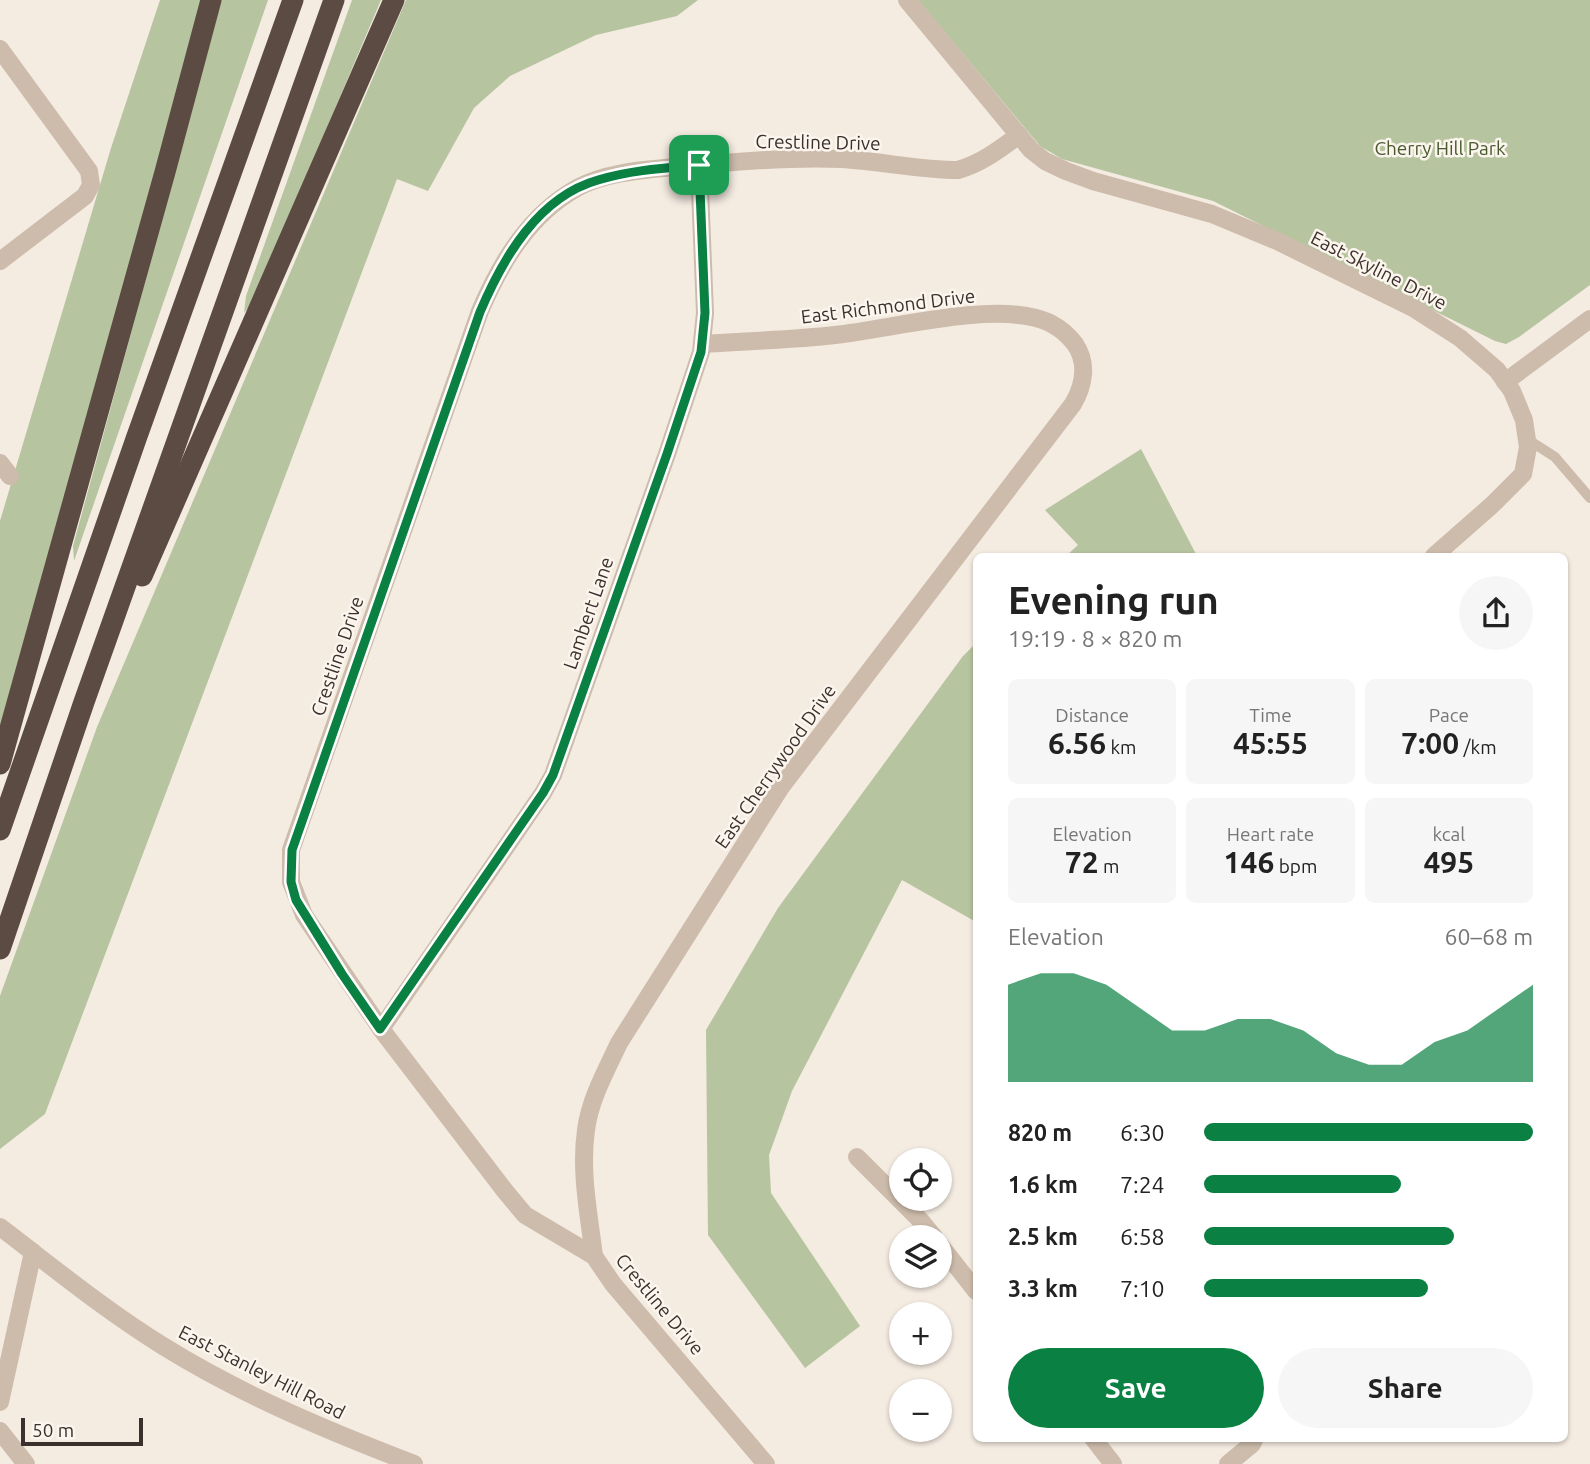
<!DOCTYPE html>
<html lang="en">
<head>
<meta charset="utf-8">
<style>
  :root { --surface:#fff; --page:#f6f6f6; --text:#222; --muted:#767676; --accent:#0b8043 }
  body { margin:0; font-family:Ubuntu,sans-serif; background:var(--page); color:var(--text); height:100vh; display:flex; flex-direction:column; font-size:26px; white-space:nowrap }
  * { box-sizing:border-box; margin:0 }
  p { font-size:23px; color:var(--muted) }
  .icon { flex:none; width:38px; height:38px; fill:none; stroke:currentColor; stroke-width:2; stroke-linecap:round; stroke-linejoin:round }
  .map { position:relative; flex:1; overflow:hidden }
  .drawer { position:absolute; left:973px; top:553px; width:595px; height:889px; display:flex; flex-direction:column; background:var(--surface); border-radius:10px; box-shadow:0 2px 5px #0004 }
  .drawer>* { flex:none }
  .buttons { position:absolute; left:889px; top:1148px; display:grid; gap:14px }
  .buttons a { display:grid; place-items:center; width:63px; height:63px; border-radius:50%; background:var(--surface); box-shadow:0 2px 5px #0004; font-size:35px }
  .scale { position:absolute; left:21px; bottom:18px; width:122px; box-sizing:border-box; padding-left:7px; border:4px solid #3b302b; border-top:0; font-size:19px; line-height:24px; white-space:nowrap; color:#3b302b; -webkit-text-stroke:5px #fbf5ee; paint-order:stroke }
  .pin { position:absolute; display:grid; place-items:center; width:60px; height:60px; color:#fff; margin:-30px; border-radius:14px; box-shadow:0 4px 10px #0006 }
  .round { display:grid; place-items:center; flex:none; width:74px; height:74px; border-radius:37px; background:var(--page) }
  .overview { display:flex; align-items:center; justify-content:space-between; height:119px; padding:0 35px }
  h1 { font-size:38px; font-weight:700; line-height:52px }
  .metrics { display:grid; grid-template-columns:repeat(3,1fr); gap:10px; height:119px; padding:7px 35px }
  .metrics div { display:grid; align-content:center; border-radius:10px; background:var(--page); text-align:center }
  .metrics b { font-size:30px; font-weight:700 }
  .metrics small { font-size:19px; font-weight:400 }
  .metrics p { font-size:19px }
  .chart { height:196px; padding:14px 35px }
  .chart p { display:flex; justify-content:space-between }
  .chart svg { width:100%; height:126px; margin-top:7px; fill:var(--accent); opacity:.7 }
  .primary-button { display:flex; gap:14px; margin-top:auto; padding:14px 35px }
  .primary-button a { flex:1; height:80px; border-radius:42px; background:var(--accent); color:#fff; font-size:28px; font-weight:700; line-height:80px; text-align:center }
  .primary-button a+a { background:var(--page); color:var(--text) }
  ul { padding:0 35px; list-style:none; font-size:23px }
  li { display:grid; grid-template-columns:112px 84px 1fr; align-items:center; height:52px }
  li i { height:18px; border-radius:9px; background:var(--accent) }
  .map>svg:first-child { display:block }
  .green { fill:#b7c4a0 }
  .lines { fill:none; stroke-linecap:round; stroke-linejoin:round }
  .lane { stroke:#cdbcac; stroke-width:10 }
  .street { stroke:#cdbcac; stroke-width:18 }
  .highway { stroke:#5c4b42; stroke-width:21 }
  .route-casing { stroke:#fff; stroke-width:14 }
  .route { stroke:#0b8043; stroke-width:9 }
  .labels { text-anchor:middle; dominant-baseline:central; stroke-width:5; stroke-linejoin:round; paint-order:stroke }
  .street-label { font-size:19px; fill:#3b302b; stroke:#fbf5ee }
  .park-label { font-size:19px; fill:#485a2e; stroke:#fbf5ee }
</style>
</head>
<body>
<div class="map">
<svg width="1590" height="1464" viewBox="0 0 1590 1464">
  <rect width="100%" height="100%" fill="#f4ebe1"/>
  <g class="green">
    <path d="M160,0H202L97,388L0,726V521L111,148Z"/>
    <path d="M221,0H268L74,561L73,546L145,282L188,114Z"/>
    <path d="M352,0H381L253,302L244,313L246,296Z"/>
    <path d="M406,0H698L677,16L596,35L510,76L474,108L428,191L397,179L45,1114L0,1149V996L97,727Z"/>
    <path d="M918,0H1590V285L1519,337L1506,344L1495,341L1213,201L1062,159L1040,146Z"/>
    <path d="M1141,449L1197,556H1066L1078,545L1045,510Z"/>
    <path d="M976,643V922L902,880L792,1091L769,1155L771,1193L860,1326L805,1368L708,1235L706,1030L778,908L963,656Z"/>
  </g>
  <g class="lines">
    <path class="lane" d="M1527,439L1555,457L1590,498"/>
    <g class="street">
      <path d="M907,0L1031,150L1045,161L1066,171L1093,181L1212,214L1277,241L1413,308L1460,338L1497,370L1512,391L1524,420L1528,447L1523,474L1492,505L1434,556"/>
      <path d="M0,49L89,171L91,185L85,196L0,261"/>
      <path d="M1505,382L1590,319"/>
      <path d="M0,463L10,476"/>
      <path d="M381,1029L543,793L553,775L667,454L701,352L705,313L699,165"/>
      <path d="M857,1157L920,1220L934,1237"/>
      <path d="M0,1227C54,1268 106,1311 163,1346C242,1395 328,1431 414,1464"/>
      <path d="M940,1245L976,1291"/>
      <path d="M594,1256C589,1215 580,1172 586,1130C590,1099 606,1071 619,1043L781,787L1073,404C1084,385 1088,363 1075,344C1065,331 1052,322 1036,318C983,304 891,329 835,335C791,340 747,341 702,344"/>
      <path d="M0,1402L33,1252"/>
      <path d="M0,1431L26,1464"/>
      <path d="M1093,1438L1113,1464"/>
      <path d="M766,1464L613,1284L594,1256L525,1215L505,1191L381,1029L304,915L291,882V850L480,311C501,262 529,215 577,188C606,172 644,170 676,167C731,162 786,157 841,159C880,161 919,170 958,170C982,163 1000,149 1019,135"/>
      <path d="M1228,1464L1252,1444L1255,1438"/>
    </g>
    <g class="highway">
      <path d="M142,576L394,0"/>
      <path d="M0,764L165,172L211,0"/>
      <path d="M0,830L136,439L293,0"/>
      <path d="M0,949L84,702L334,0"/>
    </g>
  </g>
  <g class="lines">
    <g class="route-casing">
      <path id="route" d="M699,165L705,313L701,352L667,454L553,775L543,793L380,1029L342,974L296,900L291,882L292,850L480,312C503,258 538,197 598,180C631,170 665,168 699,165Z"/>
    </g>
    <use href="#route" class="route"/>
  </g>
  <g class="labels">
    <g class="street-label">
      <text transform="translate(818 142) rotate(1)">Crestline Drive</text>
      <text transform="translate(1379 270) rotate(27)">East Skyline Drive</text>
      <text transform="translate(888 306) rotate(-7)">East Richmond Drive</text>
      <text transform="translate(588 613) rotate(-71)">Lambert Lane</text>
      <text transform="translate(337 656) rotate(-71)">Crestline Drive</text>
      <text transform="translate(775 766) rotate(-55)">East Cherrywood Drive</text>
      <text transform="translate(660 1304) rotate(50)">Crestline Drive</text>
      <text transform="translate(262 1372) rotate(27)">East Stanley Hill Road</text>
    </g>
    <g class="park-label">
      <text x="1440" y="148">Cherry Hill Park</text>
    </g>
  </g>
</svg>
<div class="buttons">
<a><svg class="icon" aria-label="locate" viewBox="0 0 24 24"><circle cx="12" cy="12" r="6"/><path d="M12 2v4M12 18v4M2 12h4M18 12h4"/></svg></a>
<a><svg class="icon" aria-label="layers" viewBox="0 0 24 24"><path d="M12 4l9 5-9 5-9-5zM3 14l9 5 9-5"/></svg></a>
<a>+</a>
<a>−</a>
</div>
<div class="scale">50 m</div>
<div class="pin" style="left:699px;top:165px;background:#1e9e55"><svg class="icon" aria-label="arrive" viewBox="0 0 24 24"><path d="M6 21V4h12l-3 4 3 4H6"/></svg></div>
<section class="drawer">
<div class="overview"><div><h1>Evening run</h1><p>19:19 · 8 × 820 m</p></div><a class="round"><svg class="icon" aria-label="share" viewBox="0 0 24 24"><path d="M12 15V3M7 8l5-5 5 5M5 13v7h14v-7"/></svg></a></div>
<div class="metrics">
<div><p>Distance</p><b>6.56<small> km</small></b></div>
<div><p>Time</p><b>45:55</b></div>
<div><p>Pace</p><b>7:00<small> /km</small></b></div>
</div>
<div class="metrics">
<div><p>Elevation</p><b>72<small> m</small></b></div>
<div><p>Heart rate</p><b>146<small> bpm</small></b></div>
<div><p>kcal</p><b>495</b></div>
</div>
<div class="chart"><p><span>Elevation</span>60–68 m</p>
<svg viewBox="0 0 160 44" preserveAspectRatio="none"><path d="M0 44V10L10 6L20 6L30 10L40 18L50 26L60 26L70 22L80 22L90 26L100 34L110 38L120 38L130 30L140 26L150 18L160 10V44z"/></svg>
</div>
<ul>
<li><b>820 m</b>6:30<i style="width:100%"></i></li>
<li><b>1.6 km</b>7:24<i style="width:60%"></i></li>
<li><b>2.5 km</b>6:58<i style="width:76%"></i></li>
<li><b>3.3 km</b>7:10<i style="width:68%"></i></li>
</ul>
<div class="primary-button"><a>Save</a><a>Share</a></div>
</section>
</div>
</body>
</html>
